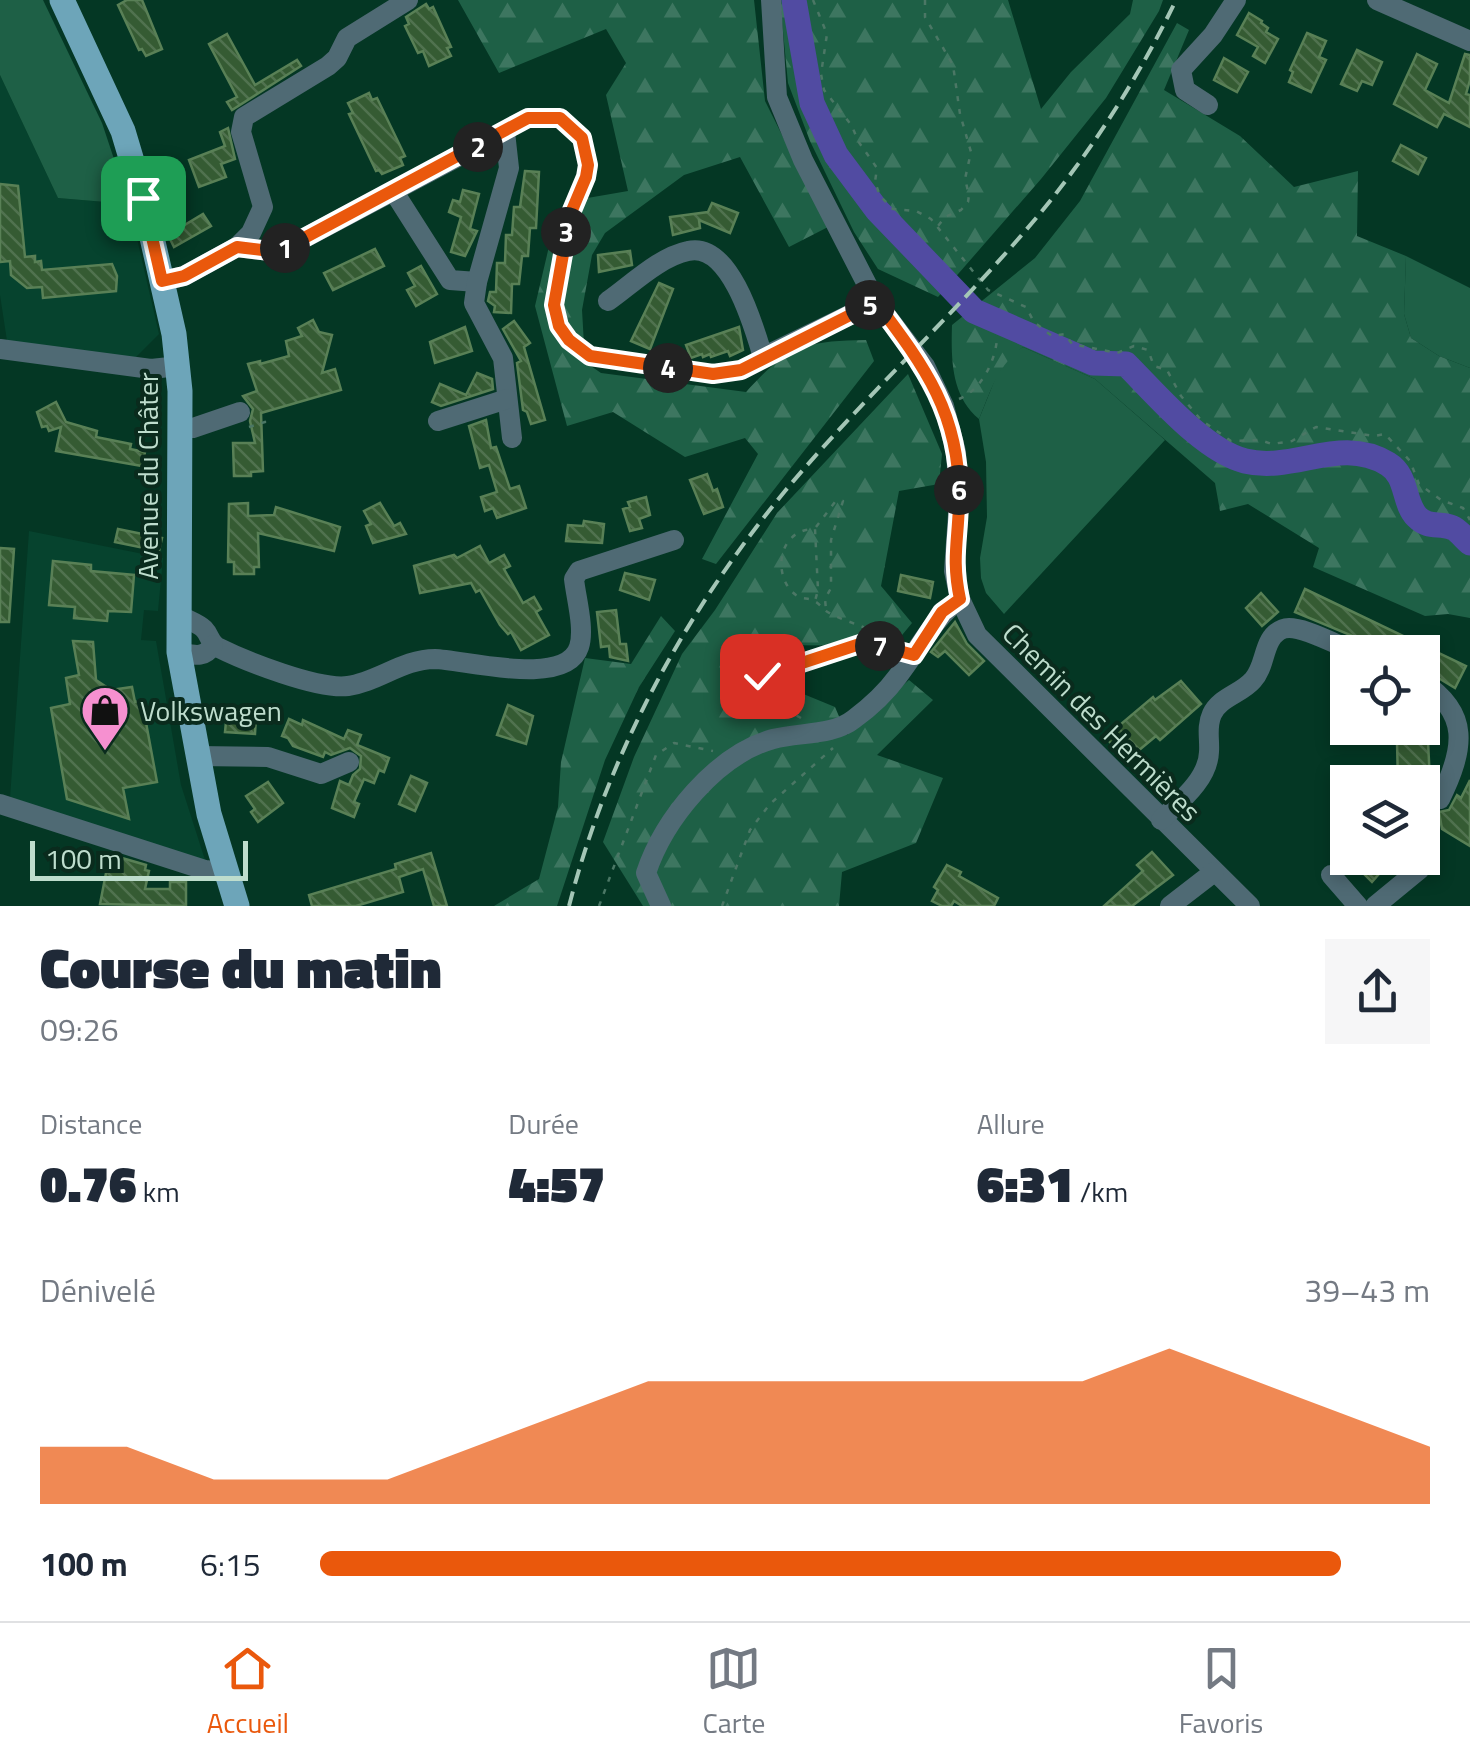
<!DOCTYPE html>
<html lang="fr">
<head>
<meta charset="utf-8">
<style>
  :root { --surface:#fff; --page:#f6f6f7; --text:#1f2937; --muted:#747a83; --line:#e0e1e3; --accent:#ea580c }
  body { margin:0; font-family:"Titillium Web",sans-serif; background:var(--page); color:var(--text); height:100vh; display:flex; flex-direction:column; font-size:38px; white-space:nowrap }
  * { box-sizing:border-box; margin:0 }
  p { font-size:32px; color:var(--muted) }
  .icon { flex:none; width:55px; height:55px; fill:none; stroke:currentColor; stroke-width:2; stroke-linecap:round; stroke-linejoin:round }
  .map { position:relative; height:906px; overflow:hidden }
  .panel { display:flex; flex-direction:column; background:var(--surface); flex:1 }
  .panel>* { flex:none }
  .buttons { position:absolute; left:1330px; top:635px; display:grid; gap:20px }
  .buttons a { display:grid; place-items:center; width:110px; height:110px; border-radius:0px; background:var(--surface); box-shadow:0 5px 15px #0003; font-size:50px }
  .scale { position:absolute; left:30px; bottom:25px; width:218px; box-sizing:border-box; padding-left:10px; border:5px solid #beddcd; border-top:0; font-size:28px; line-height:35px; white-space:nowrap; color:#beddcd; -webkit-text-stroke:8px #0a2b1d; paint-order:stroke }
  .pin { position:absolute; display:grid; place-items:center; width:85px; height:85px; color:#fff; margin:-42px; border-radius:20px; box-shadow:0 5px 15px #0006 }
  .km { position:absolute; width:50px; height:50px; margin:-25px; border-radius:50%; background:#222; color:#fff; font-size:28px; line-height:50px; text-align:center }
  .round { display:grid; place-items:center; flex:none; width:105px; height:105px; border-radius:0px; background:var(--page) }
  .summary { display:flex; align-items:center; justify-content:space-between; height:170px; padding:0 40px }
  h1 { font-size:55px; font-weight:800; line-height:75px }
  .figures { display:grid; grid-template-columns:repeat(3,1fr); gap:15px; height:170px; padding:10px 40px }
  .figures div { display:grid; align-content:center }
  .figures b { font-size:50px; font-weight:800 }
  .figures small { font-size:28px; font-weight:400 }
  .figures p { font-size:28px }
  .chart { height:280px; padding:20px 40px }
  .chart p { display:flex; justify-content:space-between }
  .chart svg { width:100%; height:180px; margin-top:10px; fill:var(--accent); opacity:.7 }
  ul { padding:0 40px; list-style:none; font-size:32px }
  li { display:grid; grid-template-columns:160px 120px 1fr; align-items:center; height:75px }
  li i { height:25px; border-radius:12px; background:var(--accent) }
  .menu { display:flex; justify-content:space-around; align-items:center; height:140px; border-top:2px solid var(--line); background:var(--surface); font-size:28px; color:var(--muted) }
  .menu a { display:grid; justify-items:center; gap:5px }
  .menu .selected { color:var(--accent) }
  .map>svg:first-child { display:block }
  .built { fill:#06432e }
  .green { fill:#1e6046 }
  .forest { fill:url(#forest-firs) }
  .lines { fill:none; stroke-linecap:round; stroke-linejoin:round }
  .river { stroke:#514ba2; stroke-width:25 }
  .building { fill:url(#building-back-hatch); stroke:#598056; stroke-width:2.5 }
  .path { stroke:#4b7765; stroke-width:2.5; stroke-dasharray:5 8; stroke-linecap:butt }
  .minor { stroke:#4f6a74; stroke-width:20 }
  .major { stroke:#6da5b9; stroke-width:25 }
  .rail { stroke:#a4c6b6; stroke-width:4; stroke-dasharray:15 8; stroke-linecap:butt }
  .route-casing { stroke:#fff; stroke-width:20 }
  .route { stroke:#ea580c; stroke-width:12 }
  .labels { text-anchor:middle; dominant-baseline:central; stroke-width:8; stroke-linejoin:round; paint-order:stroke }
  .street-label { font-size:28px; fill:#beddcd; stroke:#0a2b1d }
  .poi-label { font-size:28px; fill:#beddcd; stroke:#0a2b1d; text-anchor:start }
</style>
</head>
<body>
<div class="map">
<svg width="1470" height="906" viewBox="0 0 1470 906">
  <defs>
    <pattern id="forest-firs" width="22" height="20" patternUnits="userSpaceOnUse" patternTransform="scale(2.5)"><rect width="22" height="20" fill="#1e6046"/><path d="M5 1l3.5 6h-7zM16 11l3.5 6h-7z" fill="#3d7660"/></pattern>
    <pattern id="building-back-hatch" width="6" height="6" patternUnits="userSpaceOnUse" patternTransform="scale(2.5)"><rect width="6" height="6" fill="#355b33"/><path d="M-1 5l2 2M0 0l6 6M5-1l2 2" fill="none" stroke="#50724f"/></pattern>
  </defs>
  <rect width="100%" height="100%" fill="#043724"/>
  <g class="built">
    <path d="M0,75L58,198L129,204L159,334L135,358L7,341L0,295Z"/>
    <path d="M29,531L163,558L158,611L144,610L141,640L156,641L181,785L206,863L10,798Z"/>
  </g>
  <g class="green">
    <path d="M0,0H43L102,123L129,204L58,198L0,75Z"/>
    <path d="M1406,256L1470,288V368L1439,356L1411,338L1404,314Z"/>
    <path d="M1023,347L1095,379L1165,440L1004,614L986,593L981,578L980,558L987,517L986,462L979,419L996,377L1010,355Z"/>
  </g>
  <g class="forest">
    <path d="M458,0H754L765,101L828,227L789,247L740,157L684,175L605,233L592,255L582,310L585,362L601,373L746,392C788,346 804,341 866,340L874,361L716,564L702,559L758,454L745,438L685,457L613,412L567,426L535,306L555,221L570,215L576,200L628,191L606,95L626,63L606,29L499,73Z"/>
    <path d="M780,0H1008L1041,109L1071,72L1130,14L1133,0H1163L1159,11L1106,98L1041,179L938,297L878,269L854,232L810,141L788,83Z"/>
    <path d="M1177,23L1189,30L1164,90L1240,136L1294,187L1358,171L1357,236L1406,256L1404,314L1411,338L1439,356L1470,368V618L1448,614L1425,616L1313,567L1319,548L1248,504L1220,511L1215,483L1095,379L1023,347C998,364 990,393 979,419C951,396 951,359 952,325L1035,258L1080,201Z"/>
    <path d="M908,374L942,454L939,484L899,491L881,586L912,623L893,646L770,645L740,668L835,707L847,735L909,680L933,700L877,755L943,778L916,843L842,872L839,906H643L603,842L634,757L682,654L715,610L777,513Z"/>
    <path d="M661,616L675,631L639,687L605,760L557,906H494L539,879L558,807L561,762L585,658L631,664Z"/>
  </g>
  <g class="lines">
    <path class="river" d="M794,0L812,103L836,155L877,210L974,311L1093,363L1126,364C1156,394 1204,451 1245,461C1295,473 1340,435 1388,464C1408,476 1403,503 1417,517C1429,529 1439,522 1453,528C1458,530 1465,539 1470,543"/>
  </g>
  <g class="building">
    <path d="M127,0H142L162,49L146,56L142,49L139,50L118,5Z"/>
    <path d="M426,4L429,9L433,7L451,47L447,48L451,56L429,66L423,51L418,53L405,26L409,24L406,17Z"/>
    <path d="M1249,13L1262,21L1261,23L1268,28L1266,32L1278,39L1265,63L1253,56L1258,47L1237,35Z"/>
    <path d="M1307,33L1326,41L1319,57L1326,60L1311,92L1289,82L1293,72L1290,70Z"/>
    <path d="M227,34L255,85L297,60L301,66L232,110L227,102L237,97L209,44Z"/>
    <path d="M1357,50L1382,62L1372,85L1362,81L1357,91L1341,84Z"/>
    <path d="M1417,54L1437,64L1425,90L1449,103L1465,54L1470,55V80L1466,94L1470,95V127L1444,114L1437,127L1394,104Z"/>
    <path d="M1224,58L1248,72L1237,92L1214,80Z"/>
    <path d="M369,93L372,100L377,98L405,156L400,158L403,165L382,174L379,170L376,171L349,114L353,113L348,103Z"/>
    <path d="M228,128L235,159L221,164L226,177L199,187L189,160L225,146L220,132Z"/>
    <path d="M1401,145L1426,158L1418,174L1393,161Z"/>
    <path d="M525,171L539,172L536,228H530L528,256H522L519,284H512L511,313L494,312L495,306L488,301L490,292H496L497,263H505L506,235H512L514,207H520Z"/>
    <path d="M0,184L18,186L25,257L35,256V262L41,261L42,270L112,264L117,276L116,291L43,298L42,287L27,288L11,275L10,261L0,262Z"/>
    <path d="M463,190L479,194L470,229L477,231L465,256L451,252L461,217L449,212L453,200L460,202Z"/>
    <path d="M712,203L738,213L730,233L699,220L700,228L673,235L670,217L708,212Z"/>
    <path d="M203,214L211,226L174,247L168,235Z"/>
    <path d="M375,249L384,266L333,290L324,273Z"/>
    <path d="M630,251L632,265L599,272L598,255Z"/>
    <path d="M421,266L437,294L416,306L407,290L415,286L408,273Z"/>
    <path d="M659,283L673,289L650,349L631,341Z"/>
    <path d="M313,320L319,332L332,335L322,373L335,369L341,390L261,413L263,471L251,472V476H234L233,443H255L250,421L253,409L243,396L257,391L248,364L260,361V364L289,356L286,341L302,336L298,328Z"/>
    <path d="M514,321L530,343L524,347L545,420L531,424L527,412L523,410L517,363L521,361L503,329Z"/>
    <path d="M465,327L472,351L435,363L430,342Z"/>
    <path d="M739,327L743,350L730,356L728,351L711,357L710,354L703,357L702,354L691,358L686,345Z"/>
    <path d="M477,373L492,379L493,389L441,406L432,402L440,384L466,395Z"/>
    <path d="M56,402L66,422L97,431L96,437L131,444L130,449L145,452L142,466L56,451L61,427L49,431L47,426L42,427L37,412Z"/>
    <path d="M486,420L491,448L496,447L510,489L519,486L526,508L497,518L493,508L485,511L481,497L497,492L489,465L480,468L469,426Z"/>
    <path d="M707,474L713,491L717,489L723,507L704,514L690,480Z"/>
    <path d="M646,497L650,515L639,519L642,528L630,531L623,509L630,507L628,502Z"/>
    <path d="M248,503V516L274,515L276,507L340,527L334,551L258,533L259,567H254V574H234V562H228L229,504Z"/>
    <path d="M380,503L394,526L400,523L406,534L373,543L366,526L371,524L364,511Z"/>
    <path d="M584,521L604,524L602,543L566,541L568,525L583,526Z"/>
    <path d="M118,529L162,538L159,551L115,542Z"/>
    <path d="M480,546L489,563L504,555L510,566L504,569L523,603L534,597L541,609L536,612L549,635L521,650L511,632L508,634L500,625L480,590L476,592L471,583L420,593L414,566L454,555L457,558Z"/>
    <path d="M0,548L14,549L9,622H0Z"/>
    <path d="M53,561L91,565V571L134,575L131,612L108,611L107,621L74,618L75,607L49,605Z"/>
    <path d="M625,573L655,580L649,600L620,590Z"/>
    <path d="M901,575L933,582L930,598L898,591Z"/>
    <path d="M1305,589L1466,666L1455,688L1422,668V652H1380L1360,639L1295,612Z"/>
    <path d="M1261,593L1278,612L1262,626L1246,608Z"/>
    <path d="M616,610L620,644H626L628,661L610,657L609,646L601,647L597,612Z"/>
    <path d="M955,622L967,644L984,661L969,675L945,651L938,657L931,652Z"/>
    <path d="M73,641L93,642L96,680L111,690L132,687L135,702L142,701L157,782L123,788L129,819L67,799L51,708L70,704L66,678L79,675Z"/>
    <path d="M1181,681L1201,704L1160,740L1156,736L1126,761L1108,740L1118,732L1115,729L1153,697L1155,700Z"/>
    <path d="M508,705L533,716L526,744L497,735Z"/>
    <path d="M227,712L256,716L255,734L225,732Z"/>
    <path d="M289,719L302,725L303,720L344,739L348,730L361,735L357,745L389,758L384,772L379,770L374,783L364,779L354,802L359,804L354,817L332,808L340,781L349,785L353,775L360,769L361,756L350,748L331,755L325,752L323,757L293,746L288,738L282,736Z"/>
    <path d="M1428,741L1430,782H1398L1397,742Z"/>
    <path d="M411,776L427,783L415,811L399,804Z"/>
    <path d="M1470,780V846L1442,829L1439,812L1449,810L1457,795L1461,798Z"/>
    <path d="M268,782L283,803L258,822L251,812L255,809L246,796Z"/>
    <path d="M1152,852L1173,875L1132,906H1104L1143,871L1137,865Z"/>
    <path d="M431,853L447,906H434L423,869L399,877L403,892L356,906H312L309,895L396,869L395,864Z"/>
    <path d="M115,856L146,865L145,870L149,871L145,889H170V882H186V906L100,904L107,868L113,869Z"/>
    <path d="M1348,858H1393L1372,882Z"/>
    <path d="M947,865L961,872L959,876L998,898L994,906H962L954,901L951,906H942L932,901L938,890L934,887Z"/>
  </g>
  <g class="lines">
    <g class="path">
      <path d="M813,0L827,34L821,74L824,90L852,126L858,141L877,168L875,182L880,196L893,209L916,211L931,219L988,290L1026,307L1034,322L1052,336L1065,334L1072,344L1117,353L1134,346L1148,350L1154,366L1167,370L1181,396L1201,420L1231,441L1260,440L1272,444L1292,441L1316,427L1374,436L1385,434L1410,461L1419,484L1441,500L1463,508L1470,520"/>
      <path d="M925,0V17L953,65L960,114L971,152L965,179L969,195L968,202L961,210L945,217L938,226"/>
      <path d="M519,124L528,118H560C573,128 584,137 587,153C591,175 578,192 571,211C556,252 538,336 591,356C609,362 632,362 651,365C683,370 719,381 749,365"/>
      <path d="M959,399C981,390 995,362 997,339"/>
      <path d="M249,427L265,422L263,416"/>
      <path d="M816,527L835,502L843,501L831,540V588L825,599L826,610"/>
      <path d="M868,642L894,650"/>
      <path d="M801,718L743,686L740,675L762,676L866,642L863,627C851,622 837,618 826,611C822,608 819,603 814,601C810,598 804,599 799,597C772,582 775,529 815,529L818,590L815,601"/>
      <path d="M599,906L656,755L674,743L713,751"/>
      <path d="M722,906L750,830L770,804L833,748"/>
    </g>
    <g class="minor">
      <path d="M771,0L777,97L803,160L876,302L925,366L944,406L956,452L959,500L954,571L960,599L977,635L1250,906"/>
      <path d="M1377,0L1470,41"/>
      <path d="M1208,105L1185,90L1181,70L1213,35L1236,0"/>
      <path d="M394,192L450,280L477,282"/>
      <path d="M237,247L251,233L263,207L241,132L244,117L328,66L337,58L347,38L408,0"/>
      <path d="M162,281L184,276L237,247L278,252L505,132L509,168L477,282L474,303L503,358L512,438"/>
      <path d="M608,301C631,285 659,257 688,251C730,241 754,327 763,357L876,302"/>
      <path d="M0,349L151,369L179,366"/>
      <path d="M438,421L507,399"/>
      <path d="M180,428H193L240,412"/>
      <path d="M177,614C185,619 198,623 204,629C210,635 209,642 217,647C245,661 318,690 348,686C378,682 403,659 435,659C465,660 566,688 579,647C585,629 576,598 574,579L579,571L674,540"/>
      <path d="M179,652C194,655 204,659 213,645"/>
      <path d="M1422,682C1470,713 1465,748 1440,799"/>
      <path d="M197,756L268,757L321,774L349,762"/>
      <path d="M0,804L205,870L226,872"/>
      <path d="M1161,820C1179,802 1208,780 1209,752C1210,739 1206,727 1212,714C1220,697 1241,694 1253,680C1267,665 1262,637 1283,629C1298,623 1339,646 1355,652"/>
      <path d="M1331,875L1358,906"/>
      <path d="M661,906L646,873C664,819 716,755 773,739C799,732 833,736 854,719C869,708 887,691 898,676C919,649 932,620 960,599"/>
      <path d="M1170,906L1214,872"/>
      <path d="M1375,906L1420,869L1429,822"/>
    </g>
    <path class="major" d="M62,0L123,131L143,198L174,334L180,391L179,652L209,814L237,906"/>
    <path class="rail" d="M569,906C608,754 685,612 785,491C866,394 961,309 1042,211C1094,147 1140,75 1176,0"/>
  </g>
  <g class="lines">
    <g class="route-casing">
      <path id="route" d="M143,198L162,281L184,276L237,247L278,252L528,118H560L582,138L588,165L586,177L570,215L554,305L559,326L569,340L590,356L713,374L741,370L876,302C924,366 960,413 959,498C959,538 951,557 960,599L942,612L914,655L866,642L762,676"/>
    </g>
    <use href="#route" class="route"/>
  </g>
  <defs>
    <g id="shop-pin" transform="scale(2.5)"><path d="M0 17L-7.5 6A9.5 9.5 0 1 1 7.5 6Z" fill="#f690d0" stroke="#0a2b1d"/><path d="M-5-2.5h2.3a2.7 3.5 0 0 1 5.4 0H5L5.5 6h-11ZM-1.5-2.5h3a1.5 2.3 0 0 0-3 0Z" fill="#111"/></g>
  </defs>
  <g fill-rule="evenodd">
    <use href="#shop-pin" x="105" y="710"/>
  </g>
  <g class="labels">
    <g class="street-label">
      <text transform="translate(147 476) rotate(-90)">Avenue du Châter</text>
      <text transform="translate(1102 722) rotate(45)">Chemin des Hermières</text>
    </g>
    <g class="poi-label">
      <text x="140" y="710">Volkswagen</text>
    </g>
  </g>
</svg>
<div class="buttons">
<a><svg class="icon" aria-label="locate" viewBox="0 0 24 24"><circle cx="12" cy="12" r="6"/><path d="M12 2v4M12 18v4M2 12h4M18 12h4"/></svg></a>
<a><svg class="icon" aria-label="layers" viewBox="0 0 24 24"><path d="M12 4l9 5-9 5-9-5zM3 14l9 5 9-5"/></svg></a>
</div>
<div class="scale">100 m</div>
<div class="pin" style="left:143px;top:198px;background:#1e9e55"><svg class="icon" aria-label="arrive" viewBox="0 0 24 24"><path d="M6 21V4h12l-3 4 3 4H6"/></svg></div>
<div class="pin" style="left:762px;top:676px;background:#d93025"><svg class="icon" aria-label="check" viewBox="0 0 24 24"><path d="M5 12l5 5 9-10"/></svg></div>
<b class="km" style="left:285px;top:248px">1</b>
<b class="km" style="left:478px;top:147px">2</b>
<b class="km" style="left:566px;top:232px">3</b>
<b class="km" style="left:668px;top:368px">4</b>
<b class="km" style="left:870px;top:305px">5</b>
<b class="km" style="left:959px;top:490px">6</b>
<b class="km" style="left:880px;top:646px">7</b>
</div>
<section class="panel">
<div class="summary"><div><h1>Course du matin</h1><p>09:26</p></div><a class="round"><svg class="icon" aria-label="share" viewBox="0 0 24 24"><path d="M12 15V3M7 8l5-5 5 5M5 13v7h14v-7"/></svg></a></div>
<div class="figures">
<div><p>Distance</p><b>0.76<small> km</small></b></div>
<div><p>Durée</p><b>4:57</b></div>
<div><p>Allure</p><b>6:31<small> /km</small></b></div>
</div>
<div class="chart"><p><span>Dénivelé</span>39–43 m</p>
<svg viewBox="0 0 160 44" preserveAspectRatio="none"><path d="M0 44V30L10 30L20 38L30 38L40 38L50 30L60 22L70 14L80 14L90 14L100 14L110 14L120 14L130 6L140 14L150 22L160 30V44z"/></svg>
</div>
<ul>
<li><b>100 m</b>6:15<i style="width:92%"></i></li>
</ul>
</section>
<nav class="menu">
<a class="selected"><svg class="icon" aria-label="home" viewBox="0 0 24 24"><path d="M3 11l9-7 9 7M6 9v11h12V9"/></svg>Accueil</a>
<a><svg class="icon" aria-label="map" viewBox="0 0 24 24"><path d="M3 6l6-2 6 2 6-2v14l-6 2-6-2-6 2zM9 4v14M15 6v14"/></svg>Carte</a>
<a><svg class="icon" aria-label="saved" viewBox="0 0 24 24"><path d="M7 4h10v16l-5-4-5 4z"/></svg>Favoris</a>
</nav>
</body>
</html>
